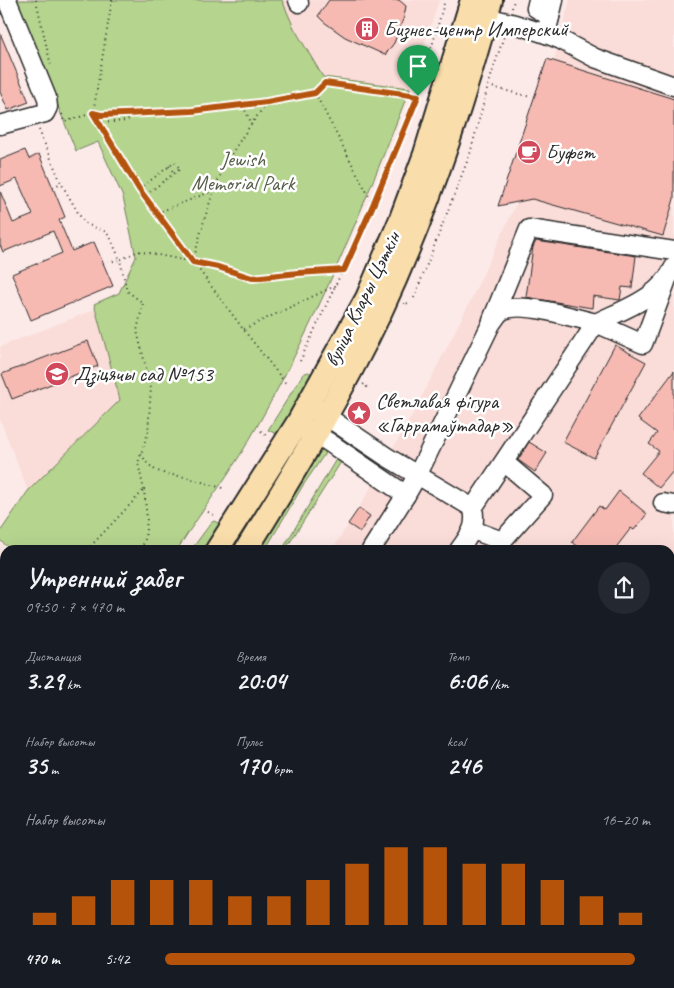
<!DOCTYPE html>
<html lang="ru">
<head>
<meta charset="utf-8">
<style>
  :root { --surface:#171b24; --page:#242831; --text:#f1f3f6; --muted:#9ea1a6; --accent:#b45309 }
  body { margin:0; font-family:Caveat,sans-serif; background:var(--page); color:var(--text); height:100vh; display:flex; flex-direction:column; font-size:19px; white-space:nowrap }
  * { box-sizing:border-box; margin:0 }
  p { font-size:16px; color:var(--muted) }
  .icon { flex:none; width:28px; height:28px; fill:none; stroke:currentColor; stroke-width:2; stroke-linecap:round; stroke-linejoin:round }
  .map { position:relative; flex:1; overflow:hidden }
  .sheet { position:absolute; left:0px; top:545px; width:675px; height:444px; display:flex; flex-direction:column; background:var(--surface); border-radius:15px 15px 0 0; box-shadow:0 5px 20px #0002 }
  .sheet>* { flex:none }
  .pin { position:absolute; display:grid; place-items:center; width:42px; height:42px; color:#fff; margin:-51px -21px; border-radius:50% 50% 50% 0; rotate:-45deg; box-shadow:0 0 5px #0007 }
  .pin .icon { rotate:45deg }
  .round { display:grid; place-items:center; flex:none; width:52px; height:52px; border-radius:26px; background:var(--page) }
  .overview { display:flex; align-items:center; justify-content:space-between; height:85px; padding:0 25px }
  h1 { font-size:28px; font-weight:800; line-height:38px }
  .metrics { display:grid; grid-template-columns:repeat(3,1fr); gap:8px; height:85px; padding:5px 25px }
  .metrics div { display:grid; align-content:center }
  .metrics b { font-size:25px; font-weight:800 }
  .metrics small { font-size:14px; font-weight:400 }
  .metrics p { font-size:14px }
  .chart { height:140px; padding:10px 25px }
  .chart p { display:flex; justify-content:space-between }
  .chart svg { width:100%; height:90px; margin-top:5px; stroke:var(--accent); stroke-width:6 }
  ul { padding:0 25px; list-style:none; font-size:16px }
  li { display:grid; grid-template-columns:80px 60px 1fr; align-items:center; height:38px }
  li i { height:12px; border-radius:6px; background:var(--accent) }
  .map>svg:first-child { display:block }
  .built { fill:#fadcd8 }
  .green { fill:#b5d48e; stroke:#70805c }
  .building { fill:#f6bab3; stroke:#2b2b2b }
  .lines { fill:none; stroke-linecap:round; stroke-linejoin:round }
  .minor-casing { stroke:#2b2b2b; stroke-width:21 }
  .major-casing { stroke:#2b2b2b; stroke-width:26 }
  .path { stroke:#2b2b2b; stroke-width:2; stroke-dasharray:1 4; stroke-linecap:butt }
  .minor { stroke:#fff; stroke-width:18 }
  .major { stroke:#f9deab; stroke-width:22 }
  .route-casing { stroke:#fff; stroke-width:10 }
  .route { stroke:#b45309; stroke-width:6 }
  .labels { text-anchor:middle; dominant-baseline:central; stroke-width:5; stroke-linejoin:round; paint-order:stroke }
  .poi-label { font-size:21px; fill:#2b2b2b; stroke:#fff; text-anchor:start }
  .park-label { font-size:21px; fill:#545e49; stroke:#fff }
  .street-label { font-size:21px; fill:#2b2b2b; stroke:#fff }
</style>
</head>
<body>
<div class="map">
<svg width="674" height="988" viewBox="0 0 674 988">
  <rect width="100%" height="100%" fill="#fceae8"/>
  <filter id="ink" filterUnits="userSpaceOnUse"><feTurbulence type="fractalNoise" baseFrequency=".02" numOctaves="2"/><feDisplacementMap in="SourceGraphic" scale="10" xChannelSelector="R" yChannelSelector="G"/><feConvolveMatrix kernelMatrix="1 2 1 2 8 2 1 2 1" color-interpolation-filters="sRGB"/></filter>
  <g filter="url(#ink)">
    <g class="built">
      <path d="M282,0H439L410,88L323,77L294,28Z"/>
      <path d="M570,0H674V651L670,648V550H332L359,508L414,412L470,302L517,202L498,206L547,59L554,61Z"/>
      <path d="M96,309L120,400L28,491L0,419V347Z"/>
      <path d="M167,984H280L277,988H171Z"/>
    </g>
    <g class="green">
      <path d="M15,0H282L294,28L323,77L410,88C366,201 319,316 259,423C235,467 204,507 177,550H11L0,540V532L28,491L120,400L94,304L119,293L136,257L123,197L98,142L76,151Z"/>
      <path d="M308,372L314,375L279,435L268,430L303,374Z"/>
      <path d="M325,448L328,449L302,487L265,550H260L319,453Z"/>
      <path d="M338,456L342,459L341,462L285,550H282Z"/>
      <path d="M214,521L220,524L202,550H191L211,523Z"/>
    </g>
    <g class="building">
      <path d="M329,0H399L406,6L404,17L394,43L385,55L345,37L324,22L318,16Z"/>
      <path d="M0,33L29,102L8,110L0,92Z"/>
      <path d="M547,59L674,99V199L663,236L532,199L498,206Z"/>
      <path d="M25,150L29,159L39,154L65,217L59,220L72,251L94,242L113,286L31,320L12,274L62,253L53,231L3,252L0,245V191L13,223L33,215L17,179L0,186V160Z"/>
      <path d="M536,241L636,256L632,288L622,287L620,300L593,296L592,308L526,297L533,247Z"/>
      <path d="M88,341L98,366L12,399L2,374Z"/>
      <path d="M615,345L646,362L594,458L563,442Z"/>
      <path d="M674,371V470L659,488L641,473L659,451L649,444L657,433L638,419Z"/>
      <path d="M529,442L547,453L535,472L518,460Z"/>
      <path d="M619,491L647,514L634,530L631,528L614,550H583L572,542L599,506L605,510Z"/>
      <path d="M359,508L370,516L360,532L348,524Z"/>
    </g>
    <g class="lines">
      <g class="minor-casing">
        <g id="minor">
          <path d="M298,0L299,3"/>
          <path d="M538,0L536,8L550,17"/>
          <path d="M486,17L515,24L546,34L554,0"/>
          <path d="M546,34L561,40L595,58L674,86"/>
          <path d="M0,125L45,113L48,107L47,98L7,0"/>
          <path d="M492,320L529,229L674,251"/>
          <path d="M596,323L643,344L666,282"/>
          <path d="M596,323C624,309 660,298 674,267"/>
          <path d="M317,410L387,457L473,508"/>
          <path d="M304,429L327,441L406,495"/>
          <path d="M663,503L674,505"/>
          <path d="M473,530L502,541L543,495L504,462"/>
          <path d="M371,550L406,495L418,474L491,324C495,319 498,312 504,310C524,301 573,318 596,323L473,508C477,528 470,534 459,550"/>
          <path d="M670,978L674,971"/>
          <path d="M284,984L291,988"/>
          <path d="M623,984L630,988"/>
          <path d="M572,988L575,984"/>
        </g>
      </g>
      <g class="major-casing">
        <g id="major">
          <path d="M217,550L297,424L367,298L400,221L425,154L472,0"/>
          <path d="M246,550C294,473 341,395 380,313C427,213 462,107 491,0"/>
          <path d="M0,879L5,872"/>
          <path d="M0,925L5,918"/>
          <path d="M0,956L5,954"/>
          <path d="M70,984L75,988"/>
          <path d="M100,984L105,988"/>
        </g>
      </g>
      <g class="path">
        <path d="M36,0L51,66"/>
        <path d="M112,0L93,113L139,189L243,329L287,385"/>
        <path d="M512,8L514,0"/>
        <path d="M488,86L531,97"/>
        <path d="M315,93L373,204"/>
        <path d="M243,106L252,124"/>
        <path d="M62,114L64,122L93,113L101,115L192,111L267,102L315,93L325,83L418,96"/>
        <path d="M98,123L126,121L138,113"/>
        <path d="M39,130L61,183L84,223L106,232L111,239L120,260L138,251L218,267L252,278L344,270"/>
        <path d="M169,166L174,173"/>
        <path d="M53,187L61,183"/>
        <path d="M139,189L175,162L180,169L144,196"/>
        <path d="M157,213L215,190"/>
        <path d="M193,262C202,227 211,191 228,160C239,140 254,121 267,102"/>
        <path d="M103,263L120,260L127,291L143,303L137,331L151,388L148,433L138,463L144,490L147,519L145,539L141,550"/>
        <path d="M414,298L470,154L488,86L504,36"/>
        <path d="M404,304V302L411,305"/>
        <path d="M244,329L337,285"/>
        <path d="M300,361L373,205L418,96L445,0"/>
        <path d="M364,384L363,385L369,388"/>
        <path d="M261,431L268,437"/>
        <path d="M141,454L147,463L155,470L166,474L185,477L222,488L225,490"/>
        <path d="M208,512L216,516"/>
        <path d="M87,550L144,490"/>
        <path d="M0,672L5,674"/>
        <path d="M19,984V988"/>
        <path d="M152,984L154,988"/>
        <path d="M175,984L180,988"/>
      </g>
      <use href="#minor" class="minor"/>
      <use href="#major" class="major"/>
    </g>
  </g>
  <g class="lines" filter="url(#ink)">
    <g class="route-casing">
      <path id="route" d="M325,83L418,96L373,205L344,270L298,273L252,278L218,267L193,262L139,189L93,113L101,115L192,111L267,102L315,93Z"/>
    </g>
    <use href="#route" class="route"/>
  </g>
  <defs>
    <g id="building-disc" transform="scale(1.25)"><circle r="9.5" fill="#d1495b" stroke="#fff"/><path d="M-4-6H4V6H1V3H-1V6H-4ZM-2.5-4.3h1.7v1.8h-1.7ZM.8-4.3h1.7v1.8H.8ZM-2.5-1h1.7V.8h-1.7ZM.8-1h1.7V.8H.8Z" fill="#fff"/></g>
    <g id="cafe-disc" transform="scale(1.25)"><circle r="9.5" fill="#d1495b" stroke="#fff"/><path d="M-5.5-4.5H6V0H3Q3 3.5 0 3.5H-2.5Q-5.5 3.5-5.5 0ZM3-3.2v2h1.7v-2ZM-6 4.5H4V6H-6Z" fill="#fff"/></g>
    <g id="school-disc" transform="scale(1.25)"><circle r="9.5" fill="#d1495b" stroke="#fff"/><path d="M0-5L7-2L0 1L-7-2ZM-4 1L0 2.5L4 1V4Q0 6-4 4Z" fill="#fff"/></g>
    <g id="sight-disc" transform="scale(1.25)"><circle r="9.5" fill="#d1495b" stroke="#fff"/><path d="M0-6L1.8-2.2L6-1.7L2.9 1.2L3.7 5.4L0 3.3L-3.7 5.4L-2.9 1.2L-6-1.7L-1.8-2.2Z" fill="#fff"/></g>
  </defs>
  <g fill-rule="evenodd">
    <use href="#building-disc" x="367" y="29"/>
    <use href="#cafe-disc" x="529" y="152"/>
    <use href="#school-disc" x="57" y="374"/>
    <use href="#sight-disc" x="359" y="413"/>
  </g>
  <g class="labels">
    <g class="poi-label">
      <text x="384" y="29">Бизнес-центр Имперский</text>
      <text x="546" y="152">Буфет</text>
      <text x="74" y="374">Дзіцячы сад №153</text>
      <text x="376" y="401">Светлавая фігура<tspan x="376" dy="24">«Гаррамаўтадар»</tspan></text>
    </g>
    <g class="park-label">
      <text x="243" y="159">Jewish<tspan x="243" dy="24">Memorial Park</tspan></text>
    </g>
    <g class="street-label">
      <text transform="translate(362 299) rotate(-64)">вуліца Клары Цэткін</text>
    </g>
  </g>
</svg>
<div class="pin" style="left:418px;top:96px;background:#1e9e55"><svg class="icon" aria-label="arrive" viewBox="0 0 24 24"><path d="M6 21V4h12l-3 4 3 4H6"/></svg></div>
<section class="sheet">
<div class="overview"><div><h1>Утренний забег</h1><p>09:50 · 7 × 470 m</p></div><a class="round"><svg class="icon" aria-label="share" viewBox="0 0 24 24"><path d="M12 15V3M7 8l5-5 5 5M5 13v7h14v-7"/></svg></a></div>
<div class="metrics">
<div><p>Дистанция</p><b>3.29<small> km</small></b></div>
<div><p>Время</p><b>20:04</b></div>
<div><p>Темп</p><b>6:06<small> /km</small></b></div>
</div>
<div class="metrics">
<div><p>Набор высоты</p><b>35<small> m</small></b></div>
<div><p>Пульс</p><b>170<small> bpm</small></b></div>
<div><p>kcal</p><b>246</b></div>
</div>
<div class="chart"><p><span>Набор высоты</span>16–20 m</p>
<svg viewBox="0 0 160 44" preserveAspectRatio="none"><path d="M5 44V38M15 44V30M25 44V22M35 44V22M45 44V22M55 44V30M65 44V30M75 44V22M85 44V14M95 44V6M105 44V6M115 44V14M125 44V14M135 44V22M145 44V30M155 44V38"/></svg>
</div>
<ul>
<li><b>470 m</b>5:42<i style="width:97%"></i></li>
</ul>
</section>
</div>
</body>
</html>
